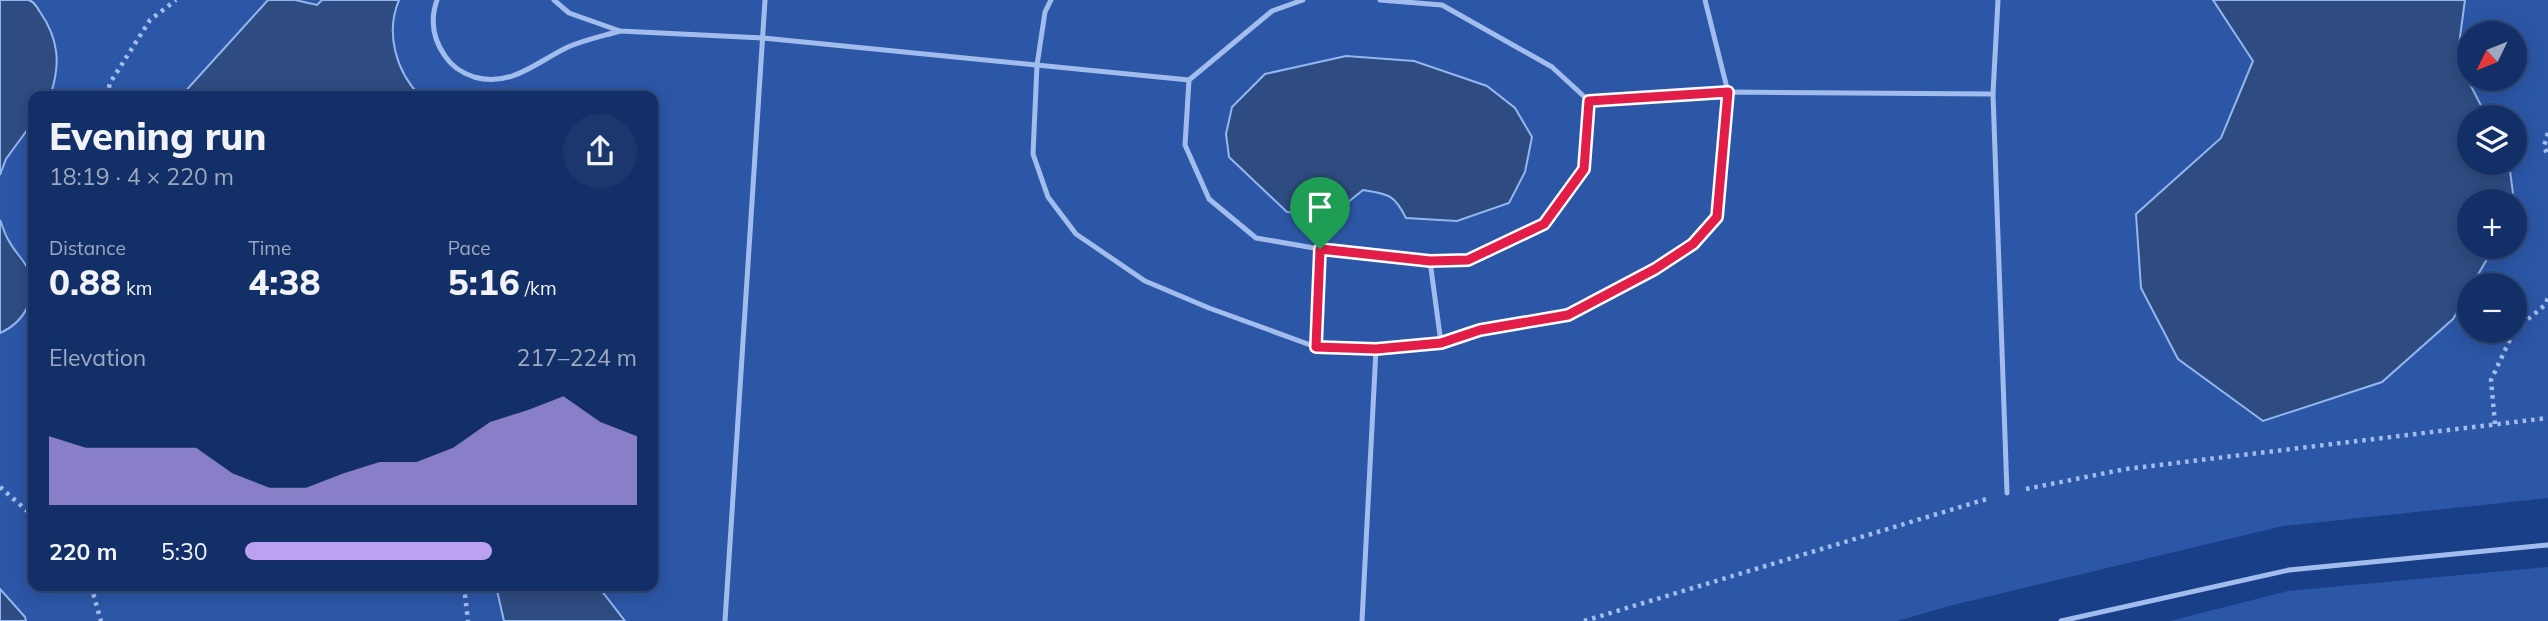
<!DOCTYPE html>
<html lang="en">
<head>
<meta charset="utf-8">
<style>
  :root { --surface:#132f67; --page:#1c376d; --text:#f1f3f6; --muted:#9da9c0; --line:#324a7b; --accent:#bca0f2 }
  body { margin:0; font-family:Mulish,sans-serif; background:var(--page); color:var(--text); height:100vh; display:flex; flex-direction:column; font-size:26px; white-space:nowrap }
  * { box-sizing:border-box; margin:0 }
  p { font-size:23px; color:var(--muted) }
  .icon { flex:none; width:38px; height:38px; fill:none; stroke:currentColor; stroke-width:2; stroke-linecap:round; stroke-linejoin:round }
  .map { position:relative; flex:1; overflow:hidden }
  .panel { position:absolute; left:28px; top:91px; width:630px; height:500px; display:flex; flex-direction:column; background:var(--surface); border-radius:14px; box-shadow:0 4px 18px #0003,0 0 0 2px var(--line) }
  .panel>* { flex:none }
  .needle { width:46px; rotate:227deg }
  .controls { position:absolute; left:2457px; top:21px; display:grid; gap:14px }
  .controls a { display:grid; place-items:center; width:70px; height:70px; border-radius:50%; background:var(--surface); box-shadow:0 4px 18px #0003,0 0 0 2px var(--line); font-size:35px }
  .pin { position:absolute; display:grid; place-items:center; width:60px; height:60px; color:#fff; margin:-72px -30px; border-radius:50% 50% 50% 0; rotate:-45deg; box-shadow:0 0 7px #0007 }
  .pin .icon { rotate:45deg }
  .round { display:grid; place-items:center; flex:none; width:74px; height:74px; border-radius:37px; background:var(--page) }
  .head { display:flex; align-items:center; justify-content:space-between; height:119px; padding:0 21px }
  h1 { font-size:38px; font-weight:800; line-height:52px }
  .stats { display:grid; grid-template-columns:repeat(3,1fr); gap:10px; height:119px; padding:7px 21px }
  .stats div { display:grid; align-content:center }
  .stats b { font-size:35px; font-weight:800 }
  .stats small { font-size:19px; font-weight:400 }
  .stats p { font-size:19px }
  .chart { height:196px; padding:14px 21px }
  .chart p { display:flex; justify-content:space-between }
  .chart svg { width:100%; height:126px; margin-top:7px; fill:var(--accent); opacity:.7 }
  ul { padding:0 21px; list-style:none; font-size:23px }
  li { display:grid; grid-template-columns:112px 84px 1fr; align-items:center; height:52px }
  li i { height:18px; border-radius:9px; background:var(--accent) }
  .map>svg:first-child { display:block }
  .green { fill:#2c57a7; fill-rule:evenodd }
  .water { fill:#2f4c82; stroke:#94b6ef; stroke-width:2 }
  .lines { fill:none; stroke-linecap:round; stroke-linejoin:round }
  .path { stroke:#a2bded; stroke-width:4.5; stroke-dasharray:3.5 5; stroke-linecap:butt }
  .service { stroke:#a2bded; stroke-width:5 }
  .route-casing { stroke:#fff; stroke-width:14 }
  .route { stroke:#e11d48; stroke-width:9 }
</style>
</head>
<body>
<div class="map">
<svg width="2548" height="621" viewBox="0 0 2548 621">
  <rect width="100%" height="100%" fill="#193f89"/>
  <g class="green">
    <path d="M0,0H2548V498L2283,526L1953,605L1897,621H0ZM2469,33H2515V79H2469ZM33,96H653V586H33ZM2469,117H2515V163H2469ZM2469,201H2515V247H2469ZM2469,285H2515V331H2469Z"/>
    <path d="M2548,567V621H2170L2288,591Z"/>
  </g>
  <g class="water">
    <path d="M0,0C8,0 20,0 28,0C34,1 37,7 40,12C59,39 61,65 50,96H33V122L6,159L0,175Z"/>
    <path d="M268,0H295L317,5L322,0H399C385,33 396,71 420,96H181Z"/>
    <path d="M2213,0H2465L2457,59L2487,117H2469V163H2509L2514,201H2469V247H2494L2472,285H2469V291L2453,319L2382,382L2263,421L2178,359L2141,288L2136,214L2221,138L2253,61Z"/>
    <path d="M1346,56L1414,61L1487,86L1515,108L1532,137L1525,172L1509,203L1457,221L1406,218C1394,194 1388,194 1363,190L1332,215L1287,212L1229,157L1226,134L1232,107L1265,74Z"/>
    <path d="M0,220C3,227 5,235 9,241C14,251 23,259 28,269C39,296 25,322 0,333Z"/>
    <path d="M496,586H601V590L625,621H504Z"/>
    <path d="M0,589L25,617L26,621H0Z"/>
  </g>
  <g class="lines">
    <g class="path">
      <path d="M107,96L110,83L150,20L176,0"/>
      <path d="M2548,133L2544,146L2548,156"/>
      <path d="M2515,330L2545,305L2548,298"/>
      <path d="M2495,424L2491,380L2514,331"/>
      <path d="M0,487L33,516"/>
      <path d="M2026,489L2126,469L2548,418"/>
      <path d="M91,586L101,621"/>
      <path d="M464,586L468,621"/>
      <path d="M1584,621L1990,498"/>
    </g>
    <g class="service">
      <path d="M437,0C430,20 433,39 445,56C452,67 462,73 474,77C511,88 538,61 568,47C584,40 603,36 620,31"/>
      <path d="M554,0L569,13L620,31L763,38L1189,80L1272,11L1303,0"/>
      <path d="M1051,0L1045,12L1037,65L1033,154L1048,197L1076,234L1145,281L1209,308L1316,347"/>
      <path d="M1380,0L1442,5L1552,67L1589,101L1728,92L1993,94"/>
      <path d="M1998,0L1993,94L2007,493"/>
      <path d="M1189,80L1185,145L1209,199L1256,238L1320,249L1430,261L1468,260L1544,224L1584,169L1589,101"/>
      <path d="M1320,249L1316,347L1376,349L1441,343L1480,330L1568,315L1655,269L1694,244L1717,217L1728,92L1705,0"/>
      <path d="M1430,261L1441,343"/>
      <path d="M725,621L765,0"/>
      <path d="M1362,621L1376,349"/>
      <path d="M2061,621L2289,570L2548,545"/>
    </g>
  </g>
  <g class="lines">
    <g class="route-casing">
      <path id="route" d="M1728,92L1717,217L1693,244L1655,269L1568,315L1480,330L1441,343L1376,349L1316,347L1320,249L1430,261L1468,260L1544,224L1584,169L1589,101Z"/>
    </g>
    <use href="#route" class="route"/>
  </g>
</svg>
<div class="controls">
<a><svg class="needle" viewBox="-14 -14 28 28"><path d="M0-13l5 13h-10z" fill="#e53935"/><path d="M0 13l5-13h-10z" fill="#9da9c0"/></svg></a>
<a><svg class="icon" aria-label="layers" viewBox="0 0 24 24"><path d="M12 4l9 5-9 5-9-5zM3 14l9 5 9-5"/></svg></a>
<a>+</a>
<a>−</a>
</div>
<div class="pin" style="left:1320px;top:249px;background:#1e9e55"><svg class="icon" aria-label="arrive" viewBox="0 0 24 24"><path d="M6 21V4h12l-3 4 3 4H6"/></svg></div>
<section class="panel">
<div class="head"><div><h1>Evening run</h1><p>18:19 · 4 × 220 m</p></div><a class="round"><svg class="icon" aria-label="share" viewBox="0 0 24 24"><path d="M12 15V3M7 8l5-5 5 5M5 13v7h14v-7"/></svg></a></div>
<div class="stats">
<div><p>Distance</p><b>0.88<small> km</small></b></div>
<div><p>Time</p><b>4:38</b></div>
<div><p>Pace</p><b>5:16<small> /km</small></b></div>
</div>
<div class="chart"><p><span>Elevation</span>217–224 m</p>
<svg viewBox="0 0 160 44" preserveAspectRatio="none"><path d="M0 44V20L10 24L20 24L30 24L40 24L50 33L60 38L70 38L80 33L90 29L100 29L110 24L120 15L130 11L140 6L150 15L160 20V44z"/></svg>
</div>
<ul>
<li><b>220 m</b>5:30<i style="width:63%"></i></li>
</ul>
</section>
</div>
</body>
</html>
